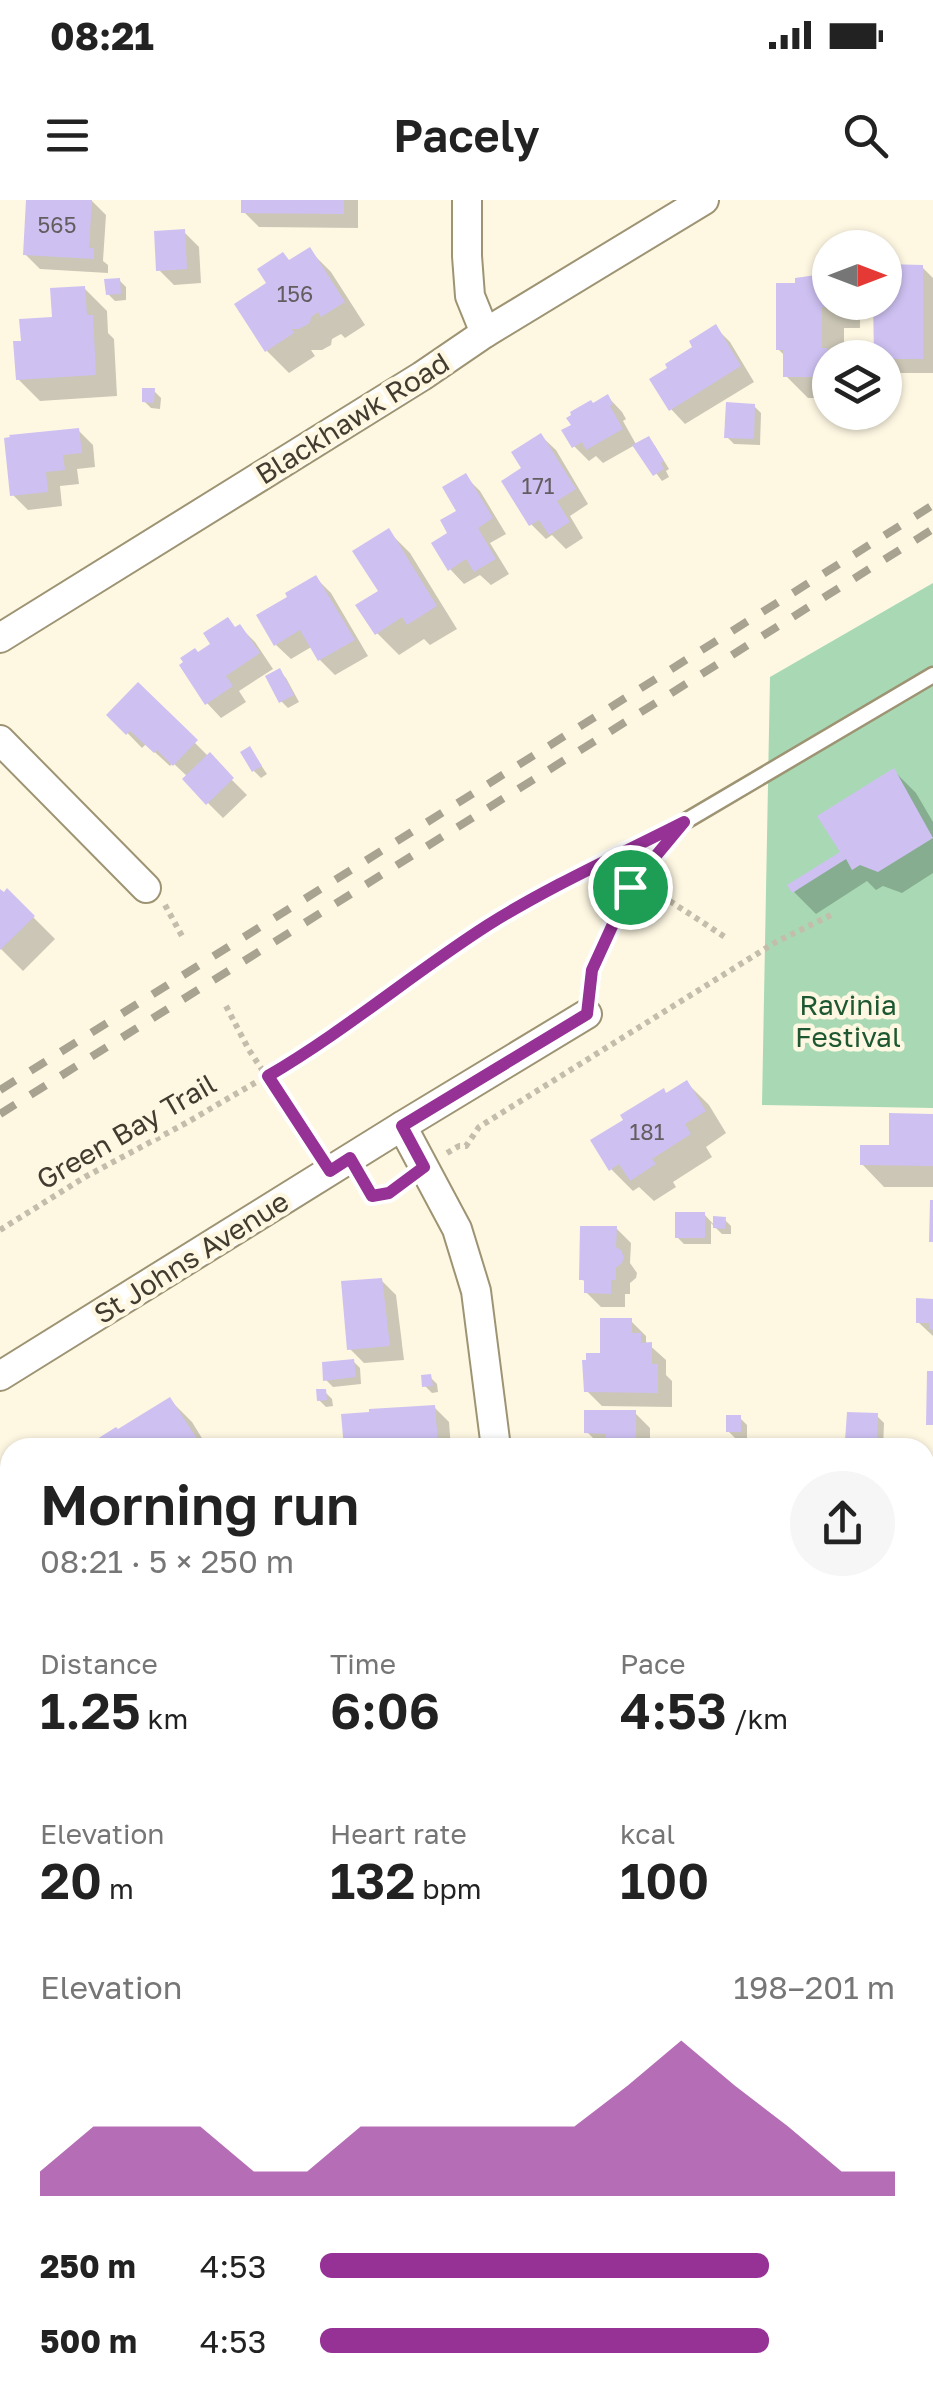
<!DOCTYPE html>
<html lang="en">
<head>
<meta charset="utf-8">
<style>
  :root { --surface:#fff; --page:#f6f6f6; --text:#222; --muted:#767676; --accent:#963196 }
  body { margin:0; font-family:"Golos Text",sans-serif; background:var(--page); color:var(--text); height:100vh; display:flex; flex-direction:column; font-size:38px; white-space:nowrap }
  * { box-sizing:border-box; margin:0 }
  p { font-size:32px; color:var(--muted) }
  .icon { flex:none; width:55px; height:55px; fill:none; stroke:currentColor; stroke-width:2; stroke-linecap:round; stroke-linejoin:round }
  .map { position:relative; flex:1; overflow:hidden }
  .sheet { position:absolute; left:0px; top:1238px; width:935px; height:962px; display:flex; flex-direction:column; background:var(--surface); border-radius:30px 30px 0 0; box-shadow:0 2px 8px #0004 }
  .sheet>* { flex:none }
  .needle { width:65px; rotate:90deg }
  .buttons { position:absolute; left:812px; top:30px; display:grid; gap:20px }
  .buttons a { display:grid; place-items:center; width:90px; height:90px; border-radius:50%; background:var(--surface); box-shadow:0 2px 8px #0004; font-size:50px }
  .pin { position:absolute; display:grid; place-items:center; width:85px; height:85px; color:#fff; margin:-42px; border:5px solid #fff; border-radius:50%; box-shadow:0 2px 10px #0007 }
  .round { display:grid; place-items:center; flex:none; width:105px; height:105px; border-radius:52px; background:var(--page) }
  .summary { display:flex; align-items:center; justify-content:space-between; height:170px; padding:0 40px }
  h1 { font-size:55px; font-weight:600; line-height:75px }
  .figures { display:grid; grid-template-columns:repeat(3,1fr); gap:15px; height:170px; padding:10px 40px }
  .figures div { display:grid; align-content:center }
  .figures b { font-size:50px; font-weight:600 }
  .figures small { font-size:28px; font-weight:400 }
  .figures p { font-size:28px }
  .chart { height:280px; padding:20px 40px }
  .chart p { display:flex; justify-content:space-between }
  .chart svg { width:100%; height:180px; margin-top:10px; fill:var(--accent); opacity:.7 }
  ul { padding:0 40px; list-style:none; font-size:32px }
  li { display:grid; grid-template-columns:160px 120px 1fr; align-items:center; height:75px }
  li i { height:25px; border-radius:12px; background:var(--accent) }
  .status { display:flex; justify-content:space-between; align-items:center; height:70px; padding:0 50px; background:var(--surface); direction:ltr }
  .status svg { height:28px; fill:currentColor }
  header { display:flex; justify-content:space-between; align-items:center; height:130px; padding:0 40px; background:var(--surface); font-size:45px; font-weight:600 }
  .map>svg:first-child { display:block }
  .education { fill:#f4e9fd }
  .green { fill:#a8d9b4 }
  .shadow { fill:#0003 }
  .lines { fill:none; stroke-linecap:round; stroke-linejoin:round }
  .stream { stroke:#47c8de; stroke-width:10 }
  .building { fill:#cec1f2 }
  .lane-casing { stroke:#9e9474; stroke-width:19 }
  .street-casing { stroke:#9e9474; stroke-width:32 }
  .path { stroke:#c3bdab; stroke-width:6; stroke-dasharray:5 5; stroke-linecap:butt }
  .lane { stroke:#fff; stroke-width:14 }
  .street { stroke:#fff; stroke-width:28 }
  .rail { stroke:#a8a391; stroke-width:8; stroke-dasharray:18 18; stroke-linecap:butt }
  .route-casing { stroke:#fff; stroke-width:20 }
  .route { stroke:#963196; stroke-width:12 }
  .labels { text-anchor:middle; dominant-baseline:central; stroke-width:9; stroke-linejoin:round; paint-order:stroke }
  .number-label { font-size:22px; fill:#645d60 }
  .street-label { font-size:28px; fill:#413c2f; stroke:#fef8e3 }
  .park-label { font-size:28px; fill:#1e5833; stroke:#fef8e3 }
</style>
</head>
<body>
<div class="status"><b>08:21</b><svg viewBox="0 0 49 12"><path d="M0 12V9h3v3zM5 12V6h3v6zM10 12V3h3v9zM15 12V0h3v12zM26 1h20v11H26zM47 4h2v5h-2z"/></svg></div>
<header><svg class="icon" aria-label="menu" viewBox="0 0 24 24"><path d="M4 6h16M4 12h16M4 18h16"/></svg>Pacely<svg class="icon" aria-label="search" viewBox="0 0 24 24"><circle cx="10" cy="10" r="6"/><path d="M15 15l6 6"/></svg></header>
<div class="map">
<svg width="933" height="2199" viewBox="0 0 933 2199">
  <rect width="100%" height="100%" fill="#fef8e3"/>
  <path class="education" d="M10,1459V1986H0V1461Z"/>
  <g class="green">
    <path d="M933,383V908L762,905L770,477Z"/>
    <path d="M10,1450V1493L0,1494V1452Z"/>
  </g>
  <g class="shadow">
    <path d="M28,0H91L106,15L103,61L108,65V73L40,69L25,54Z"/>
    <path d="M244,0H358V28L259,27L244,12Z"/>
    <path d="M184,32L199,47L201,83L174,85L159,70Z"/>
    <path d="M309,50L331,72L365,125L345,138L341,134L332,139L331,145L322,150H311L315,156L289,173L267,151L270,84L290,62Z"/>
    <path d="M885,67H922L933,78V173H897L885,163V158H880L876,154L885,102Z"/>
    <path d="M830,68V102H860V128H844V158H830V198H808L786,176V157L778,149L797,86L819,78Z"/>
    <path d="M119,80L126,87V100L115,101L108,94Z"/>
    <path d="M84,88L107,111L108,133L114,139L117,196L40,201L18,179L55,120Z"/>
    <path d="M715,127L730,142L754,182L685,224L671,209L696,148Z"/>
    <path d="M154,191L161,198L160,209L151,208L144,201Z"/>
    <path d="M608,197L622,212L626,219L623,221L637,246L648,239L655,246L669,269L666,271L669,277L662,281L635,245L603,263L596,256L589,261L574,246L593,206Z"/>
    <path d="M754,206L761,213L760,245L734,244L727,237Z"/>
    <path d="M78,230L93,245L95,267L77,269L79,284L60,286L62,306L28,310L13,295Z"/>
    <path d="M541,236L556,250L588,304L570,316L583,338L566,349L552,335L546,339L531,324Z"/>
    <path d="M465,276L480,291L506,334L490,343L509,374L491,385L480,375L464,384L450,369V334L460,312Z"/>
    <path d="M388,331L410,353L457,429L430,445L424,439L399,455L377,433Z"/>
    <path d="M316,378L331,393L368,456L335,475L320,460L313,446L291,459L276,445Z"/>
    <path d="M240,427L255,442L273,469L239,491L246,502L221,518L207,503L199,455Z"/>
    <path d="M279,471L286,478L299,502L288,508L281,501Z"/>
    <path d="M138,486L247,595L223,618L185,580L188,577L173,563L170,566L146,544L142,548L110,515Z"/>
    <path d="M250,549L267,574L261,578L254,571Z"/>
    <path d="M894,571L916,593L933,622V673L902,693L883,686L876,690L867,681L816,714L794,692L843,652Z"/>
    <path d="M0,692L4,696L8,692L55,739L23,771L0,748Z"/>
    <path d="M687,883L709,905L726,933L706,947L712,957L673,982L676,987L654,1001L639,987L633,991L611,969L626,920Z"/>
    <path d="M933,916V987H884L862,964L891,948Z"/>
    <path d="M704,1014L715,1026L724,1019L731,1026V1034H722L711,1023V1044H684L677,1037Z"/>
    <path d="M616,1028L631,1043L630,1063L637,1073L636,1078L630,1083V1094H625V1107H601L586,1092V1083L582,1079Z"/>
    <path d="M381,1080L396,1095L404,1160L364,1163L349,1148Z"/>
    <path d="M933,1101V1136L918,1122Z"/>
    <path d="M631,1121L646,1136V1142L666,1160V1175L672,1181V1207L602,1206L587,1191L588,1162L602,1155Z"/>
    <path d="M353,1161L360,1168L361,1184L333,1187L326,1180Z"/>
    <path d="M430,1177L437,1184L438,1192L432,1193L425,1186Z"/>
    <path d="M325,1192L332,1199L333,1206L326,1207L319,1200Z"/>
    <path d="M170,1200L192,1222L208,1248H101L118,1232Z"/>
    <path d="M434,1207L449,1222L451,1248H346Z"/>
    <path d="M635,1213L650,1228V1248L602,1247L587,1232Z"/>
    <path d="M877,1216L884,1223L883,1248L855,1247L848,1240Z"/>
    <path d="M740,1218L747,1225V1238H735L728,1231Z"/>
    <path d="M10,1274V1350L0,1353V1278Z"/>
    <path d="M925,1349H933V1402H929L925,1398Z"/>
    <path d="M0,2187L9,2196V2199H0Z"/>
    <path d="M33,2190H124V2199H35Z"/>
    <path d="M139,2190H309L313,2199H228V2196H224V2199H131L146,2197Z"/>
    <rect x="324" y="2190" width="84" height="9"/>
  </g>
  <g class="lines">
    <path class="stream" d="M925,1881L933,1887"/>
  </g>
  <g class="building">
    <path d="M26,0H92L89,48H94V59L23,55Z"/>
    <path d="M241,0H344V14L241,13Z"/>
    <path d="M185,29L187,69L156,71L154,31Z"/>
    <path d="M310,47L345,102L321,117L318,112L311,117L310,123L299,129H292L294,133L265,152L234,104L266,83L257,69L283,52L289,60Z"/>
    <path d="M885,64L923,65V159H885L874,155L873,102H885Z"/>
    <path d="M816,66H830V102H839V107H822V148H827V177H783V150H776V83H795V78L816,75Z"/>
    <path d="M120,78L121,94L106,95L104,79Z"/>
    <path d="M85,86L87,115H93L96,175L16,180L13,141H21L19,119L52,117L50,88Z"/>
    <path d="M716,124L741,166L669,211L649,179L667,168L665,164L692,147L689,141Z"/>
    <path d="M142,188H155L154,203L142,202Z"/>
    <path d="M608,194L613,204L610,206L623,229L586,250L582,242L572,248L561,230L571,225L566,218L571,215L570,212L591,200L593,203Z"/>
    <path d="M726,202L755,204L754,239L724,238Z"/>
    <path d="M79,228L82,253L63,255L65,270L46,272L48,292L10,296L4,238L10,237L9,235Z"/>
    <path d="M541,233L576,289L557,301L570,322L549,335L539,320L529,326L501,281L521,268L511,252Z"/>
    <path d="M649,236L664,261L661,263L664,269L653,276L632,245Z"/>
    <path d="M466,273L493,318L478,328L496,359L474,372L466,359L448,371L431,343L447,333L440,320L456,311L442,287Z"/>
    <path d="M389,328L437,406L407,425L402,417L375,435L355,405L378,391L352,351Z"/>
    <path d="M316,375L355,440L318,461L300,430L274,446L256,415L287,397L285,393Z"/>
    <path d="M228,417L235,427L240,424L260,453L226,476L233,486L205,505L179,465L183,462L180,458L195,448L198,452L210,444L203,433Z"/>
    <path d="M280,468L294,495L279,503L265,476Z"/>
    <path d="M138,482L198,540L173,566L157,550L154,553L130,531L126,535L106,515Z"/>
    <path d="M250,546L262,566L252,572L240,552Z"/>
    <path d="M210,552L234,578L206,605L182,579Z"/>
    <path d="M894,568L933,638L878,672L860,665L852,670L846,659L792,693L787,685L840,652L817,616Z"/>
    <path d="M7,688L35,716L0,750V689L4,692Z"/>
    <path d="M687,880L706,911L685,924L691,934L652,959L656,964L630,981L619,964L609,971L590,940L623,920L620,915L664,888L666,893Z"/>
    <path d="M889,913L933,914V966L860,965V945H889Z"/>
    <path d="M930,1000H933V1042H929Z"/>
    <rect x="675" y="1012" width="30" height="26"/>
    <path d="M713,1016L726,1017L725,1029L713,1028Z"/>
    <path d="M580,1026H617L616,1047L621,1050L624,1057L622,1063L616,1068V1080H611V1094L584,1093V1080H579Z"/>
    <path d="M382,1078L390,1146L347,1150L341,1081Z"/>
    <path d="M916,1098L933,1099V1130L929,1129V1123H916Z"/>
    <path d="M600,1118H632V1133H641V1143L652,1142V1164H658V1193L584,1192L582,1160H586V1153H600Z"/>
    <path d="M354,1159L356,1177L323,1181L322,1162Z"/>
    <path d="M927,1171H933V1225H926Z"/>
    <path d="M431,1174L433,1186L422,1187L421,1175Z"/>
    <path d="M316,1189H326L327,1200L317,1201Z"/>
    <path d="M170,1197L201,1245L197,1248H98L94,1241L116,1227L118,1229Z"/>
    <path d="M435,1205L438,1243L383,1248H344L341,1214L369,1212V1209Z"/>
    <path d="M584,1210H636V1248H604L606,1234L584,1233Z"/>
    <path d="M847,1212L878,1213L877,1242L845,1241Z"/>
    <rect x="726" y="1215" width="15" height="17"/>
    <path d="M10,1272V1321L0,1324V1275Z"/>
    <rect x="925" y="1281" width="8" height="42"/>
    <rect x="925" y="1347" width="8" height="41"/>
    <path d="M925,1706L933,1709V1753L925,1748Z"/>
    <path d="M927,2048L933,2050V2131L928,2129L931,2119L925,2117V2059Z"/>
    <path d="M30,2190H103V2199H35L30,2198Z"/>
    <path d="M141,2190H202V2199H129V2195H141Z"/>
    <rect x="225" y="2190" width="74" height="9"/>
    <path d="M321,2190H394V2197H388V2199H321Z"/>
    <path d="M431,2192L460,2193V2199H431Z"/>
  </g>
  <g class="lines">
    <g class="lane-casing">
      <path id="lane" d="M587,814L592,770L630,687L684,622L933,475"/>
    </g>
    <g class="street-casing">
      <g id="street">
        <path d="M467,0V56L470,96L485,133"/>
        <path d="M0,438L422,176L485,133L704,0"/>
        <path d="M0,540L146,688"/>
        <path d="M402,926L457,1029L476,1091L496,1248"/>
        <path d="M0,1176L402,926L587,814"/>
        <path d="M0,1400L10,1398"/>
        <path d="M925,1490H933"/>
        <path d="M0,2042L10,2041"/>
        <path d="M741,2190V2199"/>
        <path d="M777,2190L809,2199"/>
      </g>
    </g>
    <g class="path">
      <path d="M653,690L728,739"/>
      <path d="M165,705L182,736"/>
      <path d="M226,806L249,850L315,949"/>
      <path d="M447,953L459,946H466L479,927L776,742L831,715"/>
      <path d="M363,981L372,996L389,993L403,982"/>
      <path d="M0,1030L85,977L186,923L306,853L487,726L539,695L630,650"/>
    </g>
    <use href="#lane" class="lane"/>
    <use href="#street" class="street"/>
    <g class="rail">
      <path d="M0,890L933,305"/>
      <path d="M0,914L933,329"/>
    </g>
  </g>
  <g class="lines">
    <g class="route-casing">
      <path id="route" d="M684,622L630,687L592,770L587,814L402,926L424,967L389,993L372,996L350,958L330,971L268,876C345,831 413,773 488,725C550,686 619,655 684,622Z"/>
    </g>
    <use href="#route" class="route"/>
  </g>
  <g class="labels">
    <g class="number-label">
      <text x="57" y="24">565</text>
      <text x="295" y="93">156</text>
      <text x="538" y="285">171</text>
      <text x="647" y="931">181</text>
    </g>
    <g class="street-label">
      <text transform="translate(352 218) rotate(-32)">Blackhawk Road</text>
      <text transform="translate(126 931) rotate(-30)">Green Bay Trail</text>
      <text transform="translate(191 1057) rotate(-32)">St Johns Avenue</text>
    </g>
    <g class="park-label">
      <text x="848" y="804">Ravinia<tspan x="848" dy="32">Festival</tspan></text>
    </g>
  </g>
</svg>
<div class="buttons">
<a><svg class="needle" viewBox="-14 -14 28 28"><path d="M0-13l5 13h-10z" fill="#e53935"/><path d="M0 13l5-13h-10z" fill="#767676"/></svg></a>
<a><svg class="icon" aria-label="layers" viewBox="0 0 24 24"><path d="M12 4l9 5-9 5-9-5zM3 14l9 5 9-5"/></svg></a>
</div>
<div class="pin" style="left:630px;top:687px;background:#1e9e55"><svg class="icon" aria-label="arrive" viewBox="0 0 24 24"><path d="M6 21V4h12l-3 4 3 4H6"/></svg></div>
<section class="sheet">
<div class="summary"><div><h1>Morning run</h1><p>08:21 · 5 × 250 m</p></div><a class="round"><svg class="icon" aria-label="share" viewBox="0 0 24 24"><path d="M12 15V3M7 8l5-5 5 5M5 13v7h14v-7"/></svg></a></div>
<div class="figures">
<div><p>Distance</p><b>1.25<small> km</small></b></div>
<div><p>Time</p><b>6:06</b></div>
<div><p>Pace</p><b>4:53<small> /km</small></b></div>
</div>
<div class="figures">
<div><p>Elevation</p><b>20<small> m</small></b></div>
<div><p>Heart rate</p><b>132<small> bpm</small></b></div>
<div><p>kcal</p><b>100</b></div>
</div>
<div class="chart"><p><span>Elevation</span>198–201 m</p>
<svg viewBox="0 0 160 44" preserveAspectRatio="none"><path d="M0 44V38L10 27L20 27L30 27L40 38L50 38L60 27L70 27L80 27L90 27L100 27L110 17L120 6L130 17L140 27L150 38L160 38V44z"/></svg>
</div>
<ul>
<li><b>250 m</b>4:53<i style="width:78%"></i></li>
<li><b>500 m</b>4:53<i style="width:78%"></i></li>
</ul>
</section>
</div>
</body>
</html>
